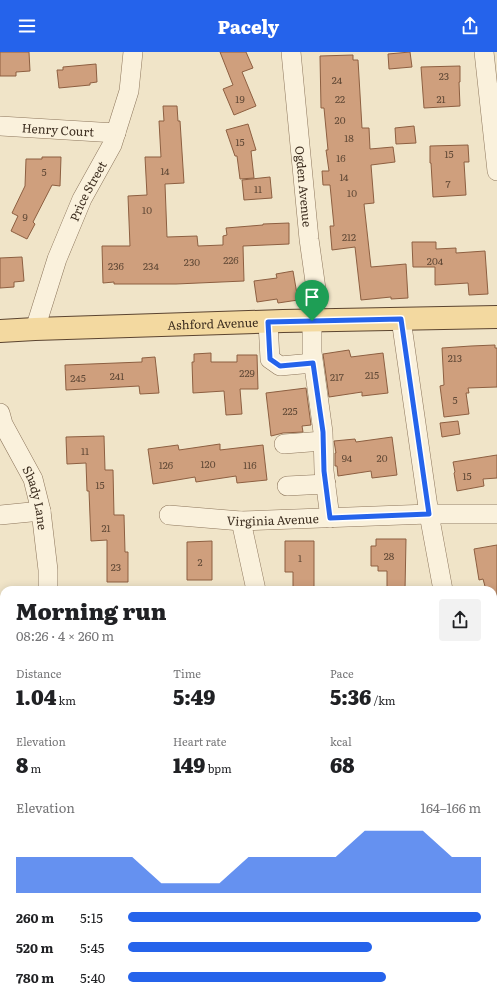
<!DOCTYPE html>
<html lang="en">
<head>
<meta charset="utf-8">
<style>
  :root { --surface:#fff; --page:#f2f2f2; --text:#202124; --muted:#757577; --accent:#2563eb }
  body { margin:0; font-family:Literata,serif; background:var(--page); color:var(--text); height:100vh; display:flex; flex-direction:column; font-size:15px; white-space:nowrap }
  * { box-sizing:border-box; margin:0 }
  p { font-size:13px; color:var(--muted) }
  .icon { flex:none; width:22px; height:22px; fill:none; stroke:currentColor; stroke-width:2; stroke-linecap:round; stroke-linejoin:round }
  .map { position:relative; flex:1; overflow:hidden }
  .details { position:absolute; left:0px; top:534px; width:497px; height:414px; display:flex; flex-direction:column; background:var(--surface); border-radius:12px 12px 0 0; box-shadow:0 2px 10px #0003 }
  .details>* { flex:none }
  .pin { position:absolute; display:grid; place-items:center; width:34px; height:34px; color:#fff; margin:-41px -17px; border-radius:50% 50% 50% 0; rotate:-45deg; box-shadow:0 0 4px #0007 }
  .pin .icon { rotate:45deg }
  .round { display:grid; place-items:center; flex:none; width:42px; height:42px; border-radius:4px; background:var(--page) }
  .overview { display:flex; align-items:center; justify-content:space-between; height:68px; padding:0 16px }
  h1 { font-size:22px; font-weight:800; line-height:30px }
  .metrics { display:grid; grid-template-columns:repeat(3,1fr); gap:6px; height:68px; padding:4px 16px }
  .metrics div { display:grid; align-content:center }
  .metrics b { font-size:20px; font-weight:800 }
  .metrics small { font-size:11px; font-weight:400 }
  .metrics p { font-size:11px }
  .chart { height:112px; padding:8px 16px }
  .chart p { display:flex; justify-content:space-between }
  .chart svg { width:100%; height:72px; margin-top:4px; fill:var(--accent); opacity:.7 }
  ul { padding:0 16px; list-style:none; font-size:13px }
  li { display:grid; grid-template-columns:64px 48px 1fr; align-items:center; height:30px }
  li i { height:10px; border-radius:5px; background:var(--accent) }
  header { display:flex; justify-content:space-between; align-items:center; height:52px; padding:0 16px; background:var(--accent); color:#fff; font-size:18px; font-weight:800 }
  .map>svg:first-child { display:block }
  .building { fill:#cf9f7d; stroke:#8d5f41 }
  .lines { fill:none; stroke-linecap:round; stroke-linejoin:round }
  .minor-casing { stroke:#8d765c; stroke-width:20 }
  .major-casing { stroke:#5b4430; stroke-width:24 }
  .minor { stroke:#faf1dc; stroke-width:19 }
  .major { stroke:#f3d9a0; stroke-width:22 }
  .route-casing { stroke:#fff; stroke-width:8 }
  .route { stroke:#2563eb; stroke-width:5 }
  .labels { text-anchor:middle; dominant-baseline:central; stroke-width:4; stroke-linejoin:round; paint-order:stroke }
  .number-label { font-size:10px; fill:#624a37 }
  .street-label { font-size:12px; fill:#3d2e20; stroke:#f7eed8 }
</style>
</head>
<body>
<header><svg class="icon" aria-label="menu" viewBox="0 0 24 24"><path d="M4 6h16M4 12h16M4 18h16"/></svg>Pacely<svg class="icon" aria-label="share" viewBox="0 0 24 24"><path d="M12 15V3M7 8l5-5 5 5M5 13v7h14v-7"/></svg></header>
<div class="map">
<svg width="497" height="948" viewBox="0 0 497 948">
  <rect width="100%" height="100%" fill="#f0e4c8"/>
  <g class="building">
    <path d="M0,0H29L30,19L16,20V24H0Z"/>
    <path d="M220,0H246L253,16L242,20L256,54L234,63L223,37L233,33Z"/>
    <path d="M410,0L412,15L389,17L388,2Z"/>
    <path d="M353,3V8H358L362,76H369L370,97L393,95L395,110L371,113L374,151L364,152L371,215L406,212L408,246L391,247V245L361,248L355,195L332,198L330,174H334L330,133H323L322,119H329L326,98H328L324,56H321L320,4Z"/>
    <path d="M96,12L97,30L90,31V33L59,36L57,18H63V15Z"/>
    <path d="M460,14V30H459L460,54L424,56L421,15Z"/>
    <path d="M163,54H177L178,69H180L184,131L165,132L167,185L197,184L198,194L223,193V184L227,183L226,176L263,173V172L289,171V192L243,194L244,229L176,232H114V230L103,231L102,194H130L128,144L147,143L145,105H161L159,69H164Z"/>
    <path d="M248,72L256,98L251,99L254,126L240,127L237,104H235L226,78Z"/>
    <path d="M414,74L416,91L396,92L395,76Z"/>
    <path d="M468,93L469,110H464L466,143L433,145L431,111H430V94Z"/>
    <path d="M42,105H61L60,134L52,133L33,170L35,172L27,187L11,179L18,164L12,161L25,134L26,107H42Z"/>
    <path d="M270,125L272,146L244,148L242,128Z"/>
    <path d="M412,190H436V197L456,196V201L485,199L488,242L469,243L468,231L435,233V215H413Z"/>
    <path d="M22,205L24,229L14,230V235L0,236V206Z"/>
    <path d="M293,219L298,248L278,251L277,247L257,250L254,229L277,226L276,222Z"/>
    <path d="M495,293V296H497V335L468,336L469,341H466L469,362L444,365L440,334L444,333L442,296L471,294Z"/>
    <path d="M349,298L351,305L383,301L388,341L362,344V340L329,345L323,302Z"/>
    <path d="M211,301V310H237V303H257L258,337H240L242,362L226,363L224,339L193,341L192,310H194V302Z"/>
    <path d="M155,305L159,341L140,342L139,334L66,338L65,313L142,310V306Z"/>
    <path d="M306,336L311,373L302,374L303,380L283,381L271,384L266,341Z"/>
    <path d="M458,369L460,382L442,385L440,371Z"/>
    <path d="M104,384L105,418H113L114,463H124L125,500H128V530H107V488L91,489L89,439H87L86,411L67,412L66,385Z"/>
    <path d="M392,385L397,423L372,426L371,419L338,424L337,414H335V401H336L334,389L355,387L356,390Z"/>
    <path d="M220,392V398L263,393L267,428L237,431L236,424L196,430L195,425L153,432L148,397L178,393L179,398Z"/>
    <path d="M497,403V426L483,427L484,434L457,439L454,421L455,420L453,410Z"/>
    <path d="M376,487H406L405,538H387V519H378V514H371V494H376Z"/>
    <path d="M212,489V528H187V490Z"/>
    <path d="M285,489H314V538H293V520H285Z"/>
    <path d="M497,493V563H493V538H486L483,527L479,528L474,497Z"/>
  </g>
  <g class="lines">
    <g class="minor-casing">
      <g id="minor">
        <path id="s1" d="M291,0L309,187L317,244L312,269V300L323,380L324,419L330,466"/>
        <path d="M484,0L497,119"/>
        <path id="s2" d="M0,74L116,81"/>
        <path d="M401,267L429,462L443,538"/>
        <path d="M268,270L270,307L280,314L313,311"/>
        <path id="s3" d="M35,277L57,207L82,147L112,93L129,39L133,0"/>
        <path id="s4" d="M0,361L3,372L33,427L41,459L48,518V538"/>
        <path d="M284,392L323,389"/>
        <path d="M287,434L326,432"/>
        <path d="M0,463L41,459"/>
        <path id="s5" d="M169,463L241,469L429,462H497"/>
        <path d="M241,469L256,538"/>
        <path d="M0,628L4,625"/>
        <path d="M0,696L4,684"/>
        <path d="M493,779L497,796"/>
        <path d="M493,872H497"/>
        <path d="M162,948L164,944"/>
        <path d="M429,948V944"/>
      </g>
    </g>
    <g class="major-casing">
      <g id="major">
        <path id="s6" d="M0,279L35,277L283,269L497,265"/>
      </g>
    </g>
    <use href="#minor" class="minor"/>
    <use href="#major" class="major"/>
  </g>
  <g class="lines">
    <g class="route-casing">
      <path id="route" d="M401,267L429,462L330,466L324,419L323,380L313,311L280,314L270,307L268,270Z"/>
    </g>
    <use href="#route" class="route"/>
  </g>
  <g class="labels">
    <g class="number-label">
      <text x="444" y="23">23</text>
      <text x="337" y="27">24</text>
      <text x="240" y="46">19</text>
      <text x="340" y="46">22</text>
      <text x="441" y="46">21</text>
      <text x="340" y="67">20</text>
      <text x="349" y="85">18</text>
      <text x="240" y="89">15</text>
      <text x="449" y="101">15</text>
      <text x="341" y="105">16</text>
      <text x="165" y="118">14</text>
      <text x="44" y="119">5</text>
      <text x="344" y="124">14</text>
      <text x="448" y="131">7</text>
      <text x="258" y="136">11</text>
      <text x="352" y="140">10</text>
      <text x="147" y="157">10</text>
      <text x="25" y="164">9</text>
      <text x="349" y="184">212</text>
      <text x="231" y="207">226</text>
      <text x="435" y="208">204</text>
      <text x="192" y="209">230</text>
      <text x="116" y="213">236</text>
      <text x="151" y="213">234</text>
      <text x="455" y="305">213</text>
      <text x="247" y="320">229</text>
      <text x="372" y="322">215</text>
      <text x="117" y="323">241</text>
      <text x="337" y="324">217</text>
      <text x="78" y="325">245</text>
      <text x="455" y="347">5</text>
      <text x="290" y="358">225</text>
      <text x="85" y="398">11</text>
      <text x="347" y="405">94</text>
      <text x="382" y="405">20</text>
      <text x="208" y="411">120</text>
      <text x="166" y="412">126</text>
      <text x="250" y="412">116</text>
      <text x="467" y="423">15</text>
      <text x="100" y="432">15</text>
      <text x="106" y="475">21</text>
      <text x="389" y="503">28</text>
      <text x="300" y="505">1</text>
      <text x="200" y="509">2</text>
      <text x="116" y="514">23</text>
    </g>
    <g class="street-label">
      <text stroke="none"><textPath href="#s2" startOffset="58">Henry Court</textPath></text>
      <text stroke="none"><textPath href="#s1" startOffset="135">Ogden Avenue</textPath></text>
      <text stroke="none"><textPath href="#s3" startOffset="148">Price Street</textPath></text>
      <text stroke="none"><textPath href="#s6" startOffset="213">Ashford Avenue</textPath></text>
      <text stroke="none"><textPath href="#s4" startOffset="93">Shady Lane</textPath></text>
      <text stroke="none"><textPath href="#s5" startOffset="104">Virginia Avenue</textPath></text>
    </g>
  </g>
</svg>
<div class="pin" style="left:312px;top:269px;background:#1e9e55"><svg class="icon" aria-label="arrive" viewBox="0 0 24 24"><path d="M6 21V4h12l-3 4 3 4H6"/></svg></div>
<section class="details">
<div class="overview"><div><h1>Morning run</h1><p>08:26 · 4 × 260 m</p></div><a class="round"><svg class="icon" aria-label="share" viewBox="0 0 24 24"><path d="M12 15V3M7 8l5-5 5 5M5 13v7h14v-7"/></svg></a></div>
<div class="metrics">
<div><p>Distance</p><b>1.04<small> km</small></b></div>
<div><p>Time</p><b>5:49</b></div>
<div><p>Pace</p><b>5:36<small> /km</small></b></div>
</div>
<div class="metrics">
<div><p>Elevation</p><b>8<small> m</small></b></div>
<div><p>Heart rate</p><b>149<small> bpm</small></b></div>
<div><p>kcal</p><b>68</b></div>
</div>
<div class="chart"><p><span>Elevation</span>164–166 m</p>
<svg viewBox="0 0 160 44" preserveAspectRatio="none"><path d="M0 44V22L10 22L20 22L30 22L40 22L50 38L60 38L70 38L80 22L90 22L100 22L110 22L120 6L130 6L140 6L150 22L160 22V44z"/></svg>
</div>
<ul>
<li><b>260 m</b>5:15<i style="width:100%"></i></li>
<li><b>520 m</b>5:45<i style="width:69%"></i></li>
<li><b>780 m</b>5:40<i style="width:73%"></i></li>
</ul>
</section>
</div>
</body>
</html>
